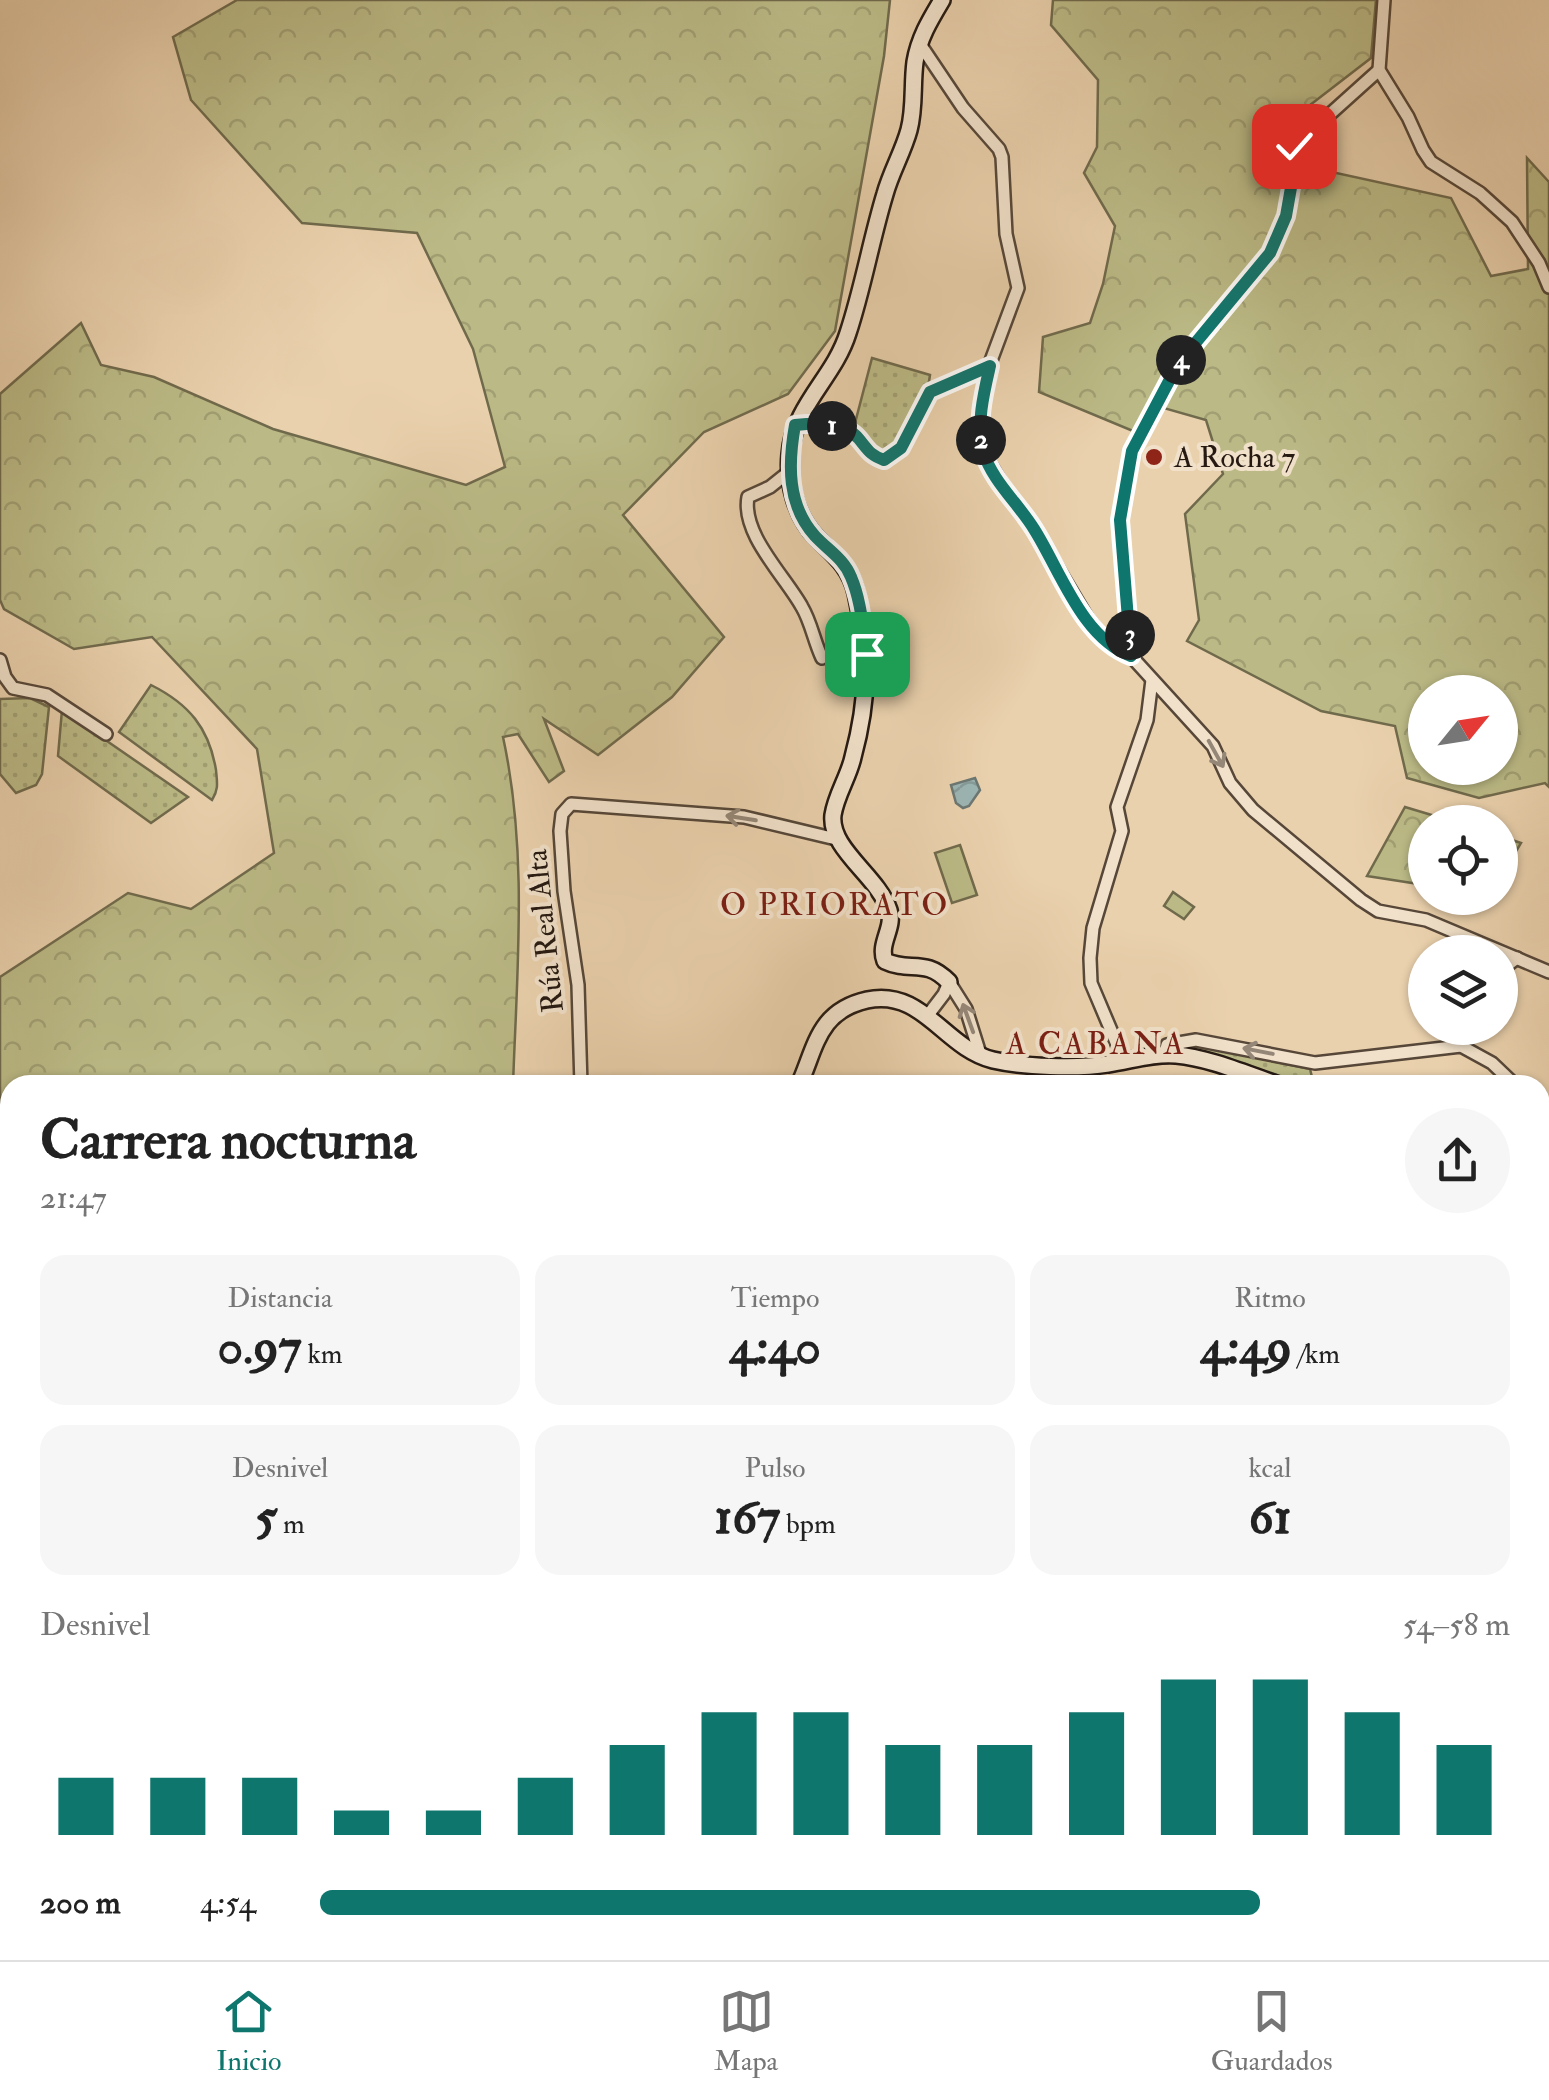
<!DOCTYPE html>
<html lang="es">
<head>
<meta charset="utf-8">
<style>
  :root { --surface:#fff; --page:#f6f6f6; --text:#222; --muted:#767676; --line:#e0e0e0; --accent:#0f766e }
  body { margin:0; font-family:"IM FELL Double Pica",serif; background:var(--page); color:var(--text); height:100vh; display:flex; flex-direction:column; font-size:38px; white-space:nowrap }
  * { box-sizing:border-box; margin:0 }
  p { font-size:32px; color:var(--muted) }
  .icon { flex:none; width:55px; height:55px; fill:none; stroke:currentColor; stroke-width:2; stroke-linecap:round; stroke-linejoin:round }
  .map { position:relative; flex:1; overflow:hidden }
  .sheet { position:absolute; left:0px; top:1075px; width:1550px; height:885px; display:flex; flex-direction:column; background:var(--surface); border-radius:30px 30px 0 0; box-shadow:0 2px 8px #0004 }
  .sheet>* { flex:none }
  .needle { width:65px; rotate:60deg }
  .tools { position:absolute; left:1408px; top:675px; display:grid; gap:20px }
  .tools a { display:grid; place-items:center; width:110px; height:110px; border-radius:50%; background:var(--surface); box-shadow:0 2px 8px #0004; font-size:50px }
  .pin { position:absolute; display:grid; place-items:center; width:85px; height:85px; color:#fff; margin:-42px; border-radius:20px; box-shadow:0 5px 15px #0006 }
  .km { position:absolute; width:50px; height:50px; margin:-25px; border-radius:50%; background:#222; color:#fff; font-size:28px; line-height:50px; text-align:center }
  .round { display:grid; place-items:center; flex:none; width:105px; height:105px; border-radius:52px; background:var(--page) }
  .summary { display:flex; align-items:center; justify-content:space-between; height:170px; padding:0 40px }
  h1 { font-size:55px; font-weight:700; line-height:75px }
  .figures { display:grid; grid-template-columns:repeat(3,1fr); gap:15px; height:170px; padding:10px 40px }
  .figures div { display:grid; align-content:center; border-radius:25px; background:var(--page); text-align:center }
  .figures b { font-size:50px; font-weight:700 }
  .figures small { font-size:28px; font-weight:400 }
  .figures p { font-size:28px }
  .chart { height:280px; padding:20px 40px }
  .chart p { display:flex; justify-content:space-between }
  .chart svg { width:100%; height:180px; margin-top:10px; stroke:var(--accent); stroke-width:6 }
  ul { padding:0 40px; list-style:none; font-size:32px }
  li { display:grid; grid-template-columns:160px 120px 1fr; align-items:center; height:75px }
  li i { height:25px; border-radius:12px; background:var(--accent) }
  .tabs { display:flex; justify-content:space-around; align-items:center; height:140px; border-top:2px solid var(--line); background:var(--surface); font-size:28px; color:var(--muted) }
  .tabs a { display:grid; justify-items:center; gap:5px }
  .tabs .selected { color:var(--accent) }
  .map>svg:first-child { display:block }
  .grass { fill:url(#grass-dots); stroke:#706a4c; stroke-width:2.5 }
  .forest { fill:url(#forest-crowns); stroke:#706a4c; stroke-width:2.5; fill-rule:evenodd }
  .pitch { fill:#bbba86; stroke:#706a4c; stroke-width:2.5 }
  .water { fill:url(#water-waves); stroke:#6c7773; stroke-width:2.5 }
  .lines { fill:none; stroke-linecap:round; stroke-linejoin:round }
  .street-tunnel { stroke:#c3ac8e; stroke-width:11; stroke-dasharray:11 5.5; stroke-linecap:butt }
  .street-casing { stroke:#564739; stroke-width:16 }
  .secondary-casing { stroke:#251912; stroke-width:20 }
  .street { stroke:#f1e1ca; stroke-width:11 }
  .secondary { stroke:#f1e1ca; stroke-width:15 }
  .rail-casing { stroke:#251912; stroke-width:6 }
  .rail { stroke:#f1e1ca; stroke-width:2.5; stroke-dasharray:8; stroke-linecap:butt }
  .oneway { stroke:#958777 }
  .route-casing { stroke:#fff; stroke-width:20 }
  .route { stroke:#0f766e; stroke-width:12 }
  .poi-dot { fill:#8f2418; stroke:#f1e1ca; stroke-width:4 }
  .labels { text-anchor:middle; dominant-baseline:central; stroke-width:8; stroke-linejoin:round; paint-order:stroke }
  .poi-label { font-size:30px; fill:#251912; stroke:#f1e1ca; text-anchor:start }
  .street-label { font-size:30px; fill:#251912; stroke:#f1e1ca }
  .neighbourhood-label { font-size:32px; letter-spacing:2.5px; fill:#7a1f14; stroke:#f1e1ca }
</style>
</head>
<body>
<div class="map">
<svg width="1549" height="1960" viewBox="0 0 1549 1960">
  <defs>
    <pattern id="grass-dots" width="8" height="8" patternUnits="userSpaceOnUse" patternTransform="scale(2.5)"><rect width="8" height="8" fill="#bbba86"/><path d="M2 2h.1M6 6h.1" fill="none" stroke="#a19f73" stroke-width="1.8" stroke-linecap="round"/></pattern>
    <pattern id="forest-crowns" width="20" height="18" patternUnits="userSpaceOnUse" patternTransform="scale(2.5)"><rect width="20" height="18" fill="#bbba86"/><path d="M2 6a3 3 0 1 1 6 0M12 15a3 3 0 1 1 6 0" fill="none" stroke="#a19f73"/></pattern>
    <pattern id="water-waves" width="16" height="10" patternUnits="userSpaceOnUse" patternTransform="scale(2.5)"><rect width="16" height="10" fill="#9bb5b4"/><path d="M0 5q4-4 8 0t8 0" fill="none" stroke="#859b9a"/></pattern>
  </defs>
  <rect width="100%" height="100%" fill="#ead1ad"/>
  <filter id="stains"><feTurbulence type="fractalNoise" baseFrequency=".002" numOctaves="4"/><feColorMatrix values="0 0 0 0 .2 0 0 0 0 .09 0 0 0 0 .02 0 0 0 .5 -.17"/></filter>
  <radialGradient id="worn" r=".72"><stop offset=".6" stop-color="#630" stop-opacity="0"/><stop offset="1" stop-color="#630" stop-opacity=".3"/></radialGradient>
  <g class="grass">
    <path d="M872,358L930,375C927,400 907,453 877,454L854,427Z"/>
    <path d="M151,685C189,704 209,728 216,770C217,782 219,789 212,800L119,732Z"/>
    <path d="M30,698L49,707L42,774L36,785L16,793L0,774V699Z"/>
    <path d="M62,710L188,797L151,823L58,756Z"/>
    <path d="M1186,1043L1310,1069L1312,1077L1351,1080L1353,1085H1294L1176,1046Z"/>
  </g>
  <g class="forest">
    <path d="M237,0H890L884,56L835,331L788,394L704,432L623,515L724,637L672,697L598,755L544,719L564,771L549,782L518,734L503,737C528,852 517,969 513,1085H10V1297L0,1291V977L128,893L191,909L274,853L257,749L152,637L74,649L4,609L0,600V394L81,323L101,365L154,377L273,429L466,485L505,467L473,349L417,233L302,223L191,100L173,37Z"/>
    <path d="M1053,0H1376L1371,58L1288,122L1295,164L1451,198L1491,276L1528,269L1527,158L1549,182V787L1545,783L1479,798L1407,778L1395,726L1321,711L1187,641L1199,620L1185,514L1223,474L1206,420L1164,408L1133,431L1039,392L1043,337L1090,323L1103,284L1115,226L1084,173L1097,147L1098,80L1051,25ZM1425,692H1500V768H1425Z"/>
    <path d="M1405,807L1455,822H1425V885L1367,876Z"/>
    <path d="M1500,836L1521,843L1500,878Z"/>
  </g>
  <g class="pitch">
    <path d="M960,845L977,895L952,903L935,853Z"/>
    <path d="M1173,892L1194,907L1184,919L1164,906Z"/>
  </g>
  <g class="water">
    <path d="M975,778L980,790L969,806L963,808L956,803L951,785Z"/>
    <path d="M1540,1275L1549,1284V1960H1004L995,1950H1540Z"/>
    <path d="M0,1564L10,1566V1950H331L320,1960H0Z"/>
  </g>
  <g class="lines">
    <path class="street-tunnel" d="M0,1272L10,1270"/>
    <g class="street-casing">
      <g id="street">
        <path d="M1384,0L1379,70L1408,117L1423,150L1431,162L1480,193L1512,222L1539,263L1549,287"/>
        <path d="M920,44L963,108L999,149L1002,157L1006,234L1018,288L989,366L981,415L983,452L1012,501L1032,525L1088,619L1103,638L1131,656"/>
        <path d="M1379,70L1290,150L1292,181L1286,216L1269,253L1178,364L1132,451L1120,521L1131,656L1213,746L1230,783L1253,810L1361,900L1378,911L1426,920L1549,972"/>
        <path d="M795,425C816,423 844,421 859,439C868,450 870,455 884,460L901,447L931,391L989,366"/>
        <path d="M790,471L770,487L748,497C741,534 785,576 802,607C811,622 814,641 822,658"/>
        <path d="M0,660L5,677L13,688L47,695L106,734"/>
        <path d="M1500,971L1517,958"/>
        <path d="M949,982L966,1009L981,1057"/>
        <path d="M928,1015L944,994L949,982"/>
        <path d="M1461,1046L1463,1028"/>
        <path d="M1164,1055L1167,1045L1196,1040L1315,1063L1461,1046L1492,1063L1515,1085"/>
        <path d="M1124,1061L1091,983L1090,958L1093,928L1122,831L1117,807L1147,720L1152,680"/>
        <path d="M581,1085L578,985L564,891L560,831L562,814L571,804L744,817L836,839"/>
        <path d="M1540,1117L1549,1129"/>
        <path d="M0,1349H10"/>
        <path d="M0,1394L10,1387"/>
      </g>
    </g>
    <g class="secondary-casing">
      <g id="secondary">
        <path d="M942,0C930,20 919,38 915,62C912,85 915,108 909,130C903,152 891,172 885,194C871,240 863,288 848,333C834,378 794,405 790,454C787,483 796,517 817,538C834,555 850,567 856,593C869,652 869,698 853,757C849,776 836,795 833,815C829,849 878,876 889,910C895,928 878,943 885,961C910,973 925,957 949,982"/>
        <path d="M799,1085C816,1047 818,1011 867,1000C923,988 944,1048 993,1060C1023,1067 1077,1069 1108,1064C1130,1061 1153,1053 1176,1055C1210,1058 1246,1074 1279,1085"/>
        <path d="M1540,1199H1549"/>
      </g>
    </g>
    <use href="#street" class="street"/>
    <use href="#secondary" class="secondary"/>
    <g class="rail-casing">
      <path id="rail" d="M929,1950L938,1960"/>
    </g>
    <use href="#rail" class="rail"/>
  </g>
  <defs><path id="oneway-shaft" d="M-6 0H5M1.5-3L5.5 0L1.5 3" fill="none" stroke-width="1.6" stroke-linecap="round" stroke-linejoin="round" transform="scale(2.5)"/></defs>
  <g class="oneway">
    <use href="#oneway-shaft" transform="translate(1216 754) rotate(61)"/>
    <use href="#oneway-shaft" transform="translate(741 818) rotate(-171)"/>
    <use href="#oneway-shaft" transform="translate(968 1018) rotate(-110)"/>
    <use href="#oneway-shaft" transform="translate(1258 1051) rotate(-169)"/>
  </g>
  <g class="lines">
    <g class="route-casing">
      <path id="route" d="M867,654C863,629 861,600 851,577C844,559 828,550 815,536C787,505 788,464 795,425C816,423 844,421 859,439C868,450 870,455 884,460L901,448L930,392L990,366C984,392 976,424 983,451C992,481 1018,503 1034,529C1060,570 1082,638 1131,656L1120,520L1132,451L1178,364L1270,253L1286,216L1292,182L1290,150L1294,146"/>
    </g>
    <use href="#route" class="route"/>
  </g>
  <circle class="poi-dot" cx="1154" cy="457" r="10"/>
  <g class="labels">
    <g class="poi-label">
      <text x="1174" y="457">A Rocha 7</text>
    </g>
    <g class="street-label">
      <text transform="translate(545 931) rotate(-96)">Rúa Real Alta</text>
    </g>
    <g class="neighbourhood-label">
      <text x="835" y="905">O PRIORATO</text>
      <text x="1096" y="1044">A CABANA</text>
    </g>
  </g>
  <rect width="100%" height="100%" filter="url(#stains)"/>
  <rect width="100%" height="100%" fill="url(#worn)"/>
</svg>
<div class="tools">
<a><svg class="needle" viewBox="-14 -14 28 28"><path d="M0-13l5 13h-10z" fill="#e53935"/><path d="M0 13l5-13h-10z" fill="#767676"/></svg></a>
<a><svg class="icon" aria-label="locate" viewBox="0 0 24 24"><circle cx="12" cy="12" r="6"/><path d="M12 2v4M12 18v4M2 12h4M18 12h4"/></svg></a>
<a><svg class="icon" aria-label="layers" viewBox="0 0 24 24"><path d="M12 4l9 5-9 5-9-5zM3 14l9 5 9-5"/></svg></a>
</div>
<div class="pin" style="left:867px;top:654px;background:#1e9e55"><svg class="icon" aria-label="arrive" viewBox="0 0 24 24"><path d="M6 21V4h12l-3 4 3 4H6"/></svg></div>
<div class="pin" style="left:1294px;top:146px;background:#d93025"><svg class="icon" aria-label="check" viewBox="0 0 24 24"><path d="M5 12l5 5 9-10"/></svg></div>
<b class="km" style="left:832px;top:426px">1</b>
<b class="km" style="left:981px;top:440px">2</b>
<b class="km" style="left:1130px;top:635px">3</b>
<b class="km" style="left:1181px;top:360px">4</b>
<section class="sheet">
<div class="summary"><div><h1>Carrera nocturna</h1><p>21:47</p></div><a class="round"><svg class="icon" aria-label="share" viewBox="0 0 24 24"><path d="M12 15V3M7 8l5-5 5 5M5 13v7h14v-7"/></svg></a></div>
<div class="figures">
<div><p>Distancia</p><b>0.97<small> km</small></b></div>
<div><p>Tiempo</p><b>4:40</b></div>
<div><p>Ritmo</p><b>4:49<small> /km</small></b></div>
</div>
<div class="figures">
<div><p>Desnivel</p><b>5<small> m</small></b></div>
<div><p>Pulso</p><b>167<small> bpm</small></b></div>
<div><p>kcal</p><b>61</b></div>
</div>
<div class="chart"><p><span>Desnivel</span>54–58 m</p>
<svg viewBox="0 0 160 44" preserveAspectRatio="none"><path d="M5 44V30M15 44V30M25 44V30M35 44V38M45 44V38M55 44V30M65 44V22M75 44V14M85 44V14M95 44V22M105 44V22M115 44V14M125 44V6M135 44V6M145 44V14M155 44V22"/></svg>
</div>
<ul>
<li><b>200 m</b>4:54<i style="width:79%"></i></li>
</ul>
</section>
</div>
<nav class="tabs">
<a class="selected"><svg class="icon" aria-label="home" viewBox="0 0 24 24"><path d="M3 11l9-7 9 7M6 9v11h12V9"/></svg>Inicio</a>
<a><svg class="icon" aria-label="map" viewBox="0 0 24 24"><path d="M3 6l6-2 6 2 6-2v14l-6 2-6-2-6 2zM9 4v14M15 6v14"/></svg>Mapa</a>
<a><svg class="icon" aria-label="saved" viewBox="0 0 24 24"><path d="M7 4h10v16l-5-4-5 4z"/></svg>Guardados</a>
</nav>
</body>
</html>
